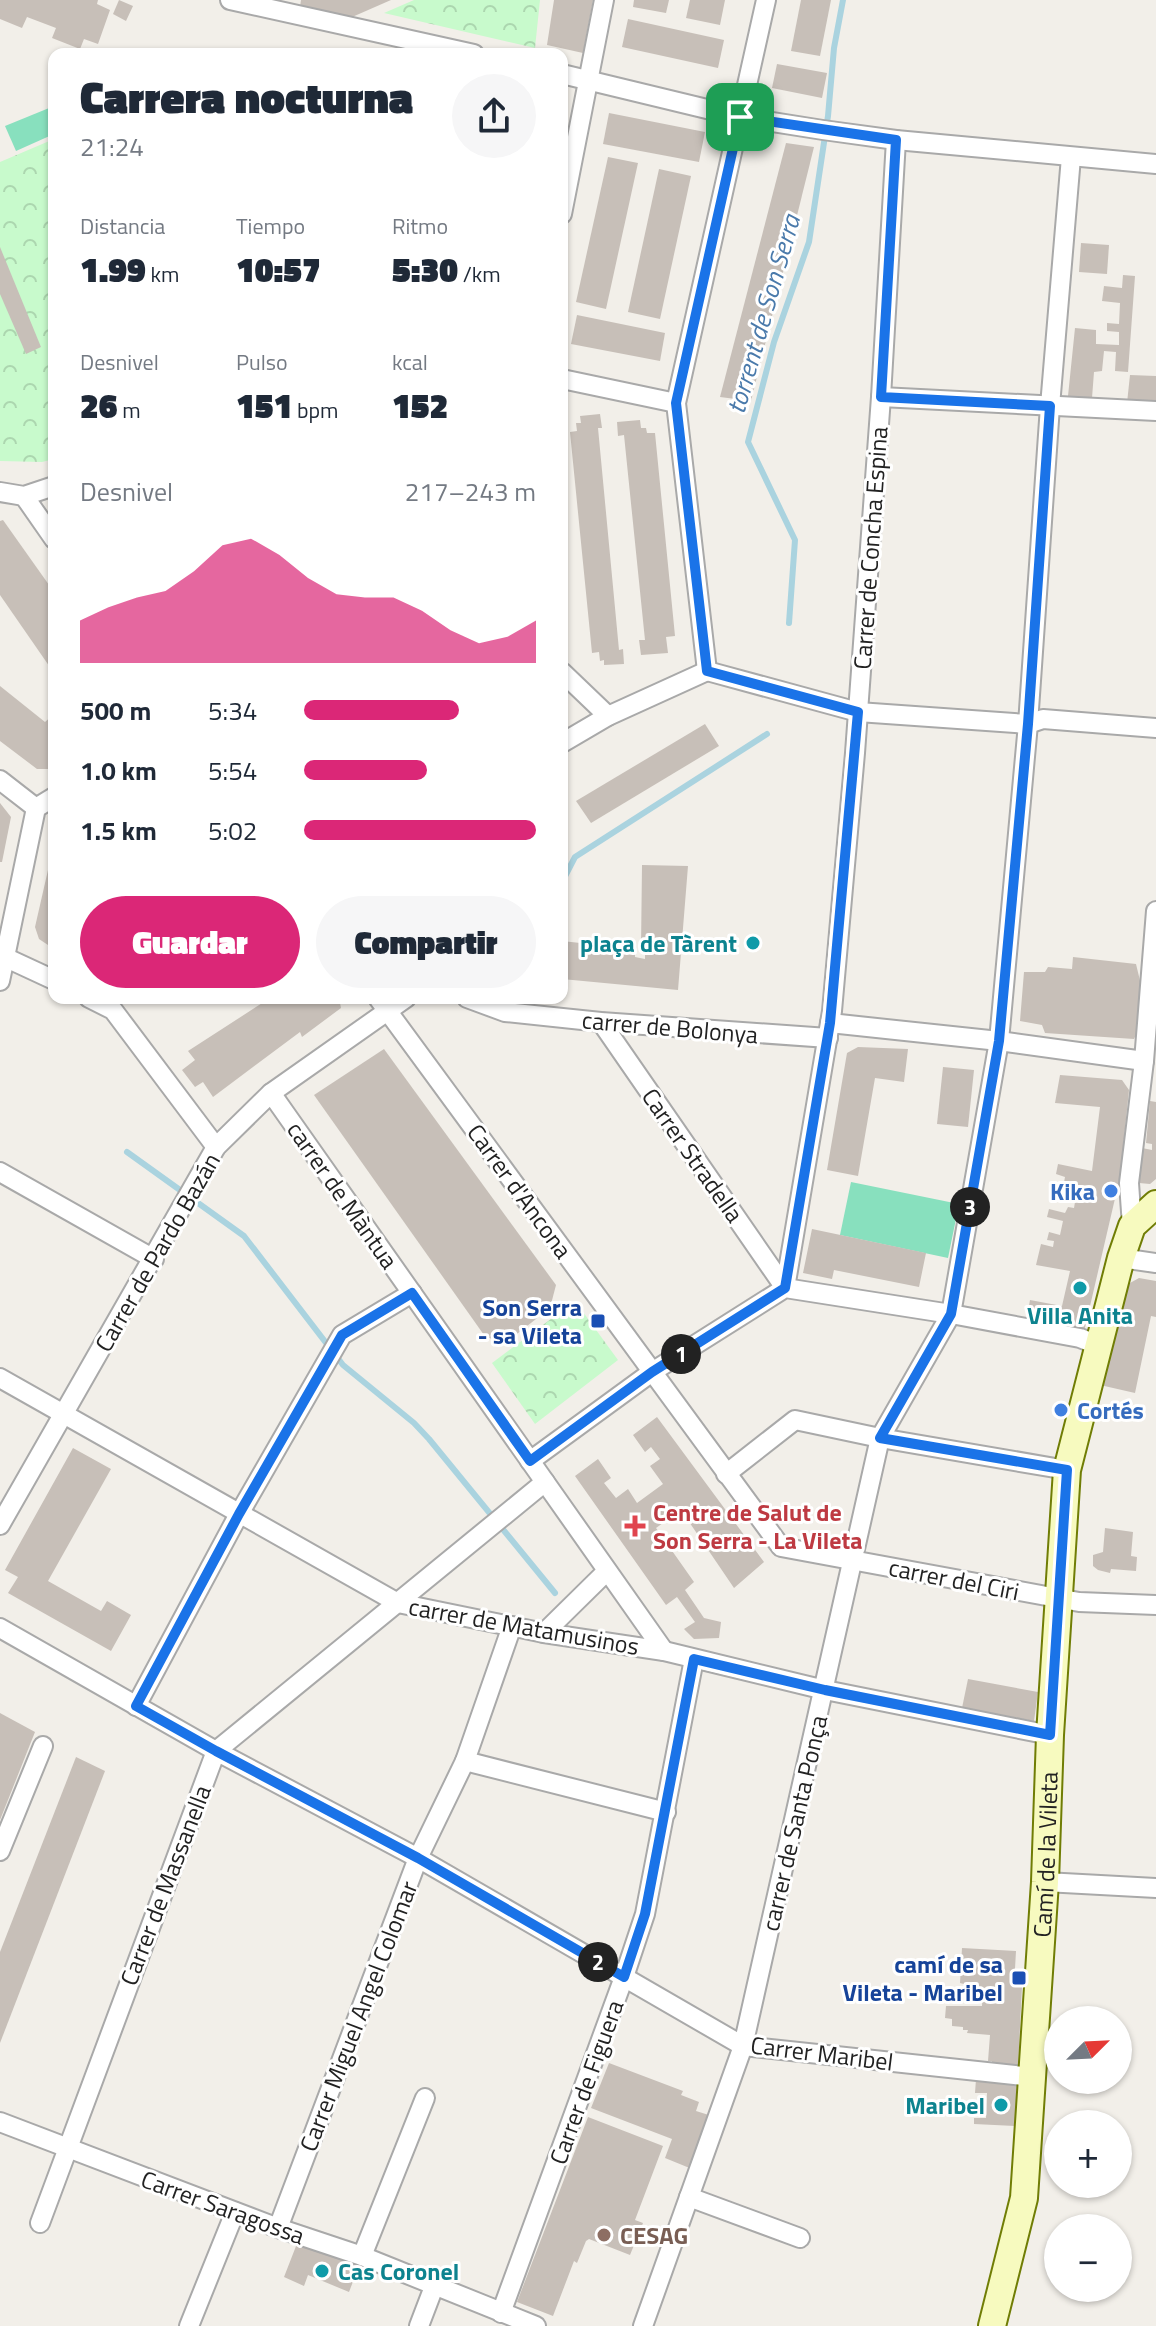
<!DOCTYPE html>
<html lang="es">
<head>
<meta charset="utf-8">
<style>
  :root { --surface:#fff; --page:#f6f6f7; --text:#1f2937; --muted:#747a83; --accent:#db2777 }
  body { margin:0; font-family:"Titillium Web",sans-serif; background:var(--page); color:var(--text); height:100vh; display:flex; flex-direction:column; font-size:30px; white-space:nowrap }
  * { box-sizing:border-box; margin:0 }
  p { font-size:26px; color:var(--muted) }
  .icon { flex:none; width:44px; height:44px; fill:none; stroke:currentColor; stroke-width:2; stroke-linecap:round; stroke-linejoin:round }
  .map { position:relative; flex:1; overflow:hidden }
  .side { position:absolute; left:48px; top:48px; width:520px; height:956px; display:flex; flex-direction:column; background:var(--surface); border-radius:16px; box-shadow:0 2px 6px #0004 }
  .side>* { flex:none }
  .needle { width:52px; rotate:66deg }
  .tools { position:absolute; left:1044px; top:2006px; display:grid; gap:16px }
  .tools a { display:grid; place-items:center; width:88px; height:88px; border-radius:50%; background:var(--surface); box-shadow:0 2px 6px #0004; font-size:40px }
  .pin { position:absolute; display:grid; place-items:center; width:68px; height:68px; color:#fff; margin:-34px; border-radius:16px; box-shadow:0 4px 12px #0006 }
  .km { position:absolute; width:40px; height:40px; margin:-20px; border-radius:50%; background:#222; color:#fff; font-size:22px; line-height:40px; text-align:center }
  .round { display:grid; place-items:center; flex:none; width:84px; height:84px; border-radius:42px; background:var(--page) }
  .headline { display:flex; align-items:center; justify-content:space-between; height:136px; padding:0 32px }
  h1 { font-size:44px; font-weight:800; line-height:60px }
  .metrics { display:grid; grid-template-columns:repeat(3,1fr); gap:12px; height:136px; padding:8px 32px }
  .metrics div { display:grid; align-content:center }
  .metrics b { font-size:34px; font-weight:800 }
  .metrics small { font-size:22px; font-weight:400 }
  .metrics p { font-size:22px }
  .chart { height:224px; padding:16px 32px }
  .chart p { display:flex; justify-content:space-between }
  .chart svg { width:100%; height:144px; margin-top:8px; fill:var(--accent); opacity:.7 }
  .button { display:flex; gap:16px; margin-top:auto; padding:16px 32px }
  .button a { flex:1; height:92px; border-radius:48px; background:var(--accent); color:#fff; font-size:32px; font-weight:800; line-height:92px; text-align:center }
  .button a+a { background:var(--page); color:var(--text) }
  ul { padding:0 32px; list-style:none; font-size:26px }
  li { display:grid; grid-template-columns:128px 96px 1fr; align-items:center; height:60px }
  li i { height:20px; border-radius:10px; background:var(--accent) }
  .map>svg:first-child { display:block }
  .park { fill:url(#park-crowns) }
  .pitch { fill:#88e0be }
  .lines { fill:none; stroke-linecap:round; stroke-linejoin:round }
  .stream { stroke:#aad3df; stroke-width:6 }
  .building { fill:#c7bfb8 }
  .street-casing { stroke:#a9a9a9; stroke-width:22 }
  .secondary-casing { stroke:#707d05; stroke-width:30 }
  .street { stroke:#fff; stroke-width:18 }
  .secondary { stroke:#f7fabf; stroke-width:26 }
  .route-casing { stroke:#fff; stroke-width:16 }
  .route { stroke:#1a73e8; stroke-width:10 }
  .culture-dot { fill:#0f9aa8; stroke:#fff; stroke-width:3 }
  .shop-dot { fill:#3f7fe0; stroke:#fff; stroke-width:3 }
  .transit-dot { fill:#1a4fb4; stroke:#fff; stroke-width:3 }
  .health-dot { fill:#e0444e; stroke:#fff; stroke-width:3 }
  .education-dot { fill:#8d6e63; stroke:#fff; stroke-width:3 }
  .labels { text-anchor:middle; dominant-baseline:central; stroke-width:6; stroke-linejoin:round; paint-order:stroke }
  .street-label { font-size:24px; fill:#222; stroke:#fff }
  .culture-label { font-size:24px; font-weight:bold; fill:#0d838f; stroke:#fff; text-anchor:end }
  .shop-label { font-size:24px; font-weight:bold; fill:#366cbe; stroke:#fff; text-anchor:end }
  .transit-label { font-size:24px; font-weight:bold; fill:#164399; stroke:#fff; text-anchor:end }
  .health-label { font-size:24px; font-weight:bold; fill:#be3a42; stroke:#fff; text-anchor:start }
  .education-label { font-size:24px; font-weight:bold; fill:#785e54; stroke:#fff; text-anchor:start }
  .water-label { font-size:26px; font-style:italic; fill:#4a7aab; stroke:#fff }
</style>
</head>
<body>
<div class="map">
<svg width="1156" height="2326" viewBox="0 0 1156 2326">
  <defs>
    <pattern id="park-crowns" width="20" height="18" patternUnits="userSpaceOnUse" patternTransform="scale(2)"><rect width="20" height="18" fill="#c8facc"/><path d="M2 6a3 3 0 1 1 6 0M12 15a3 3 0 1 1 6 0" fill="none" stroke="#acd6af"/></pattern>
  </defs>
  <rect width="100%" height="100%" fill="#f2efe9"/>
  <g class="park">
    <path d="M414,0H540L535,48L384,13Z"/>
    <path d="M54,139V459L42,462L0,461V162Z"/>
    <path d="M575,1301L618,1360L535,1424L492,1363Z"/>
  </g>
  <g class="pitch">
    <path d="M54,106V134L16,151L5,126Z"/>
    <path d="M851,1182L959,1204L948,1258L840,1235Z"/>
  </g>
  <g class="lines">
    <g class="stream">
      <path d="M789,623L795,540L748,442L774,342L809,242L828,116L834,48L843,0"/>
      <path d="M562,882L575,857L767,734"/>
      <path d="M127,1152L244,1236L343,1365L414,1423L429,1439L555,1593"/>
    </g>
  </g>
  <g class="building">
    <path d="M0,0H98L97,4L110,10L98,44L84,39L80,49L52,38L56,28L27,17L22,28L0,19Z"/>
    <path d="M119,0L133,6L126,21L113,14Z"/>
    <path d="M301,0H391L343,21L300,7Z"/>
    <path d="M554,0H593L583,53L547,45Z"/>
    <path d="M634,0H669L666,13L633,7Z"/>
    <path d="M690,0H725L720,25L686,18Z"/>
    <path d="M801,0H831L820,56L791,51Z"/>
    <path d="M628,19L724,40L718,68L622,47Z"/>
    <path d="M777,64L827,73L822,98L772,88Z"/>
    <path d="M609,113L705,132L699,162L603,144Z"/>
    <path d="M786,143L814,147L751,401L720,397Z"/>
    <path d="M608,157L638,163L606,309L576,302Z"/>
    <path d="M659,169L691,176L660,319L628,312Z"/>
    <path d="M1081,243L1109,245L1107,274L1079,272Z"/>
    <path d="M0,247L41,347L26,354L0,294Z"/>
    <path d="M1123,275L1135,276L1128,372L1115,371L1116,352L1104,351L1102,371L1094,372L1092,398L1068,396L1075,328L1096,330V344L1119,345V332L1107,331V323L1119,324L1120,303L1102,301L1104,286L1122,288Z"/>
    <path d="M577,315L665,333L660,361L571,344Z"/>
    <path d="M1130,375L1156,376V405L1127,403Z"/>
    <path d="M600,414L602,428H598L619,650L623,649L624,664L604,665V660L600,661L599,652L592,653L570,432L577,431L576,423H581L580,416Z"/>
    <path d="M640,420L641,428H646L647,433H655L675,636L666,637L668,653L641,655L639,640H645L624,435L618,436L617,422Z"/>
    <path d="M3,520L54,592V673L0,595V521Z"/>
    <path d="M0,686L45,722L54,714V769H37L0,741Z"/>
    <path d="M705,724L719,746L591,823L576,801Z"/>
    <path d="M0,803L11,817L2,862H0Z"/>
    <path d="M53,848H54V949L39,939L35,927Z"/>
    <path d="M642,865L688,866L678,990L562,979V941L635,949V957L645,959V949L641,948Z"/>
    <path d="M1073,957L1136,964L1142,989L1140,1026L1134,1039L1045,1033L1042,1025L1020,1021L1024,972H1045L1048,967L1072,969Z"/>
    <path d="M270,998H339L341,1008L302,1037L300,1032L213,1097L203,1082L195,1087L182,1070L195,1060L188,1051Z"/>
    <path d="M858,1047L908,1049L904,1082L875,1078L858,1176L827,1170L847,1053Z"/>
    <path d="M384,1049L556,1285L550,1308L503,1345L484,1335L314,1095Z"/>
    <path d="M943,1067L974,1070L968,1127L937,1124Z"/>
    <path d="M1060,1075L1122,1080L1129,1090L1120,1177L1084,1332L1050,1326L1053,1313L1046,1311L1045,1308L1041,1325L1026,1322L1030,1300L1062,1306L1070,1271L1036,1265L1041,1244L1053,1247L1054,1241L1047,1240L1049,1232L1060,1235L1063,1221L1047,1217L1049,1209L1065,1213L1068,1207L1074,1208L1076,1196L1062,1193L1065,1177L1056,1174L1058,1164L1092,1171L1100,1107L1055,1103Z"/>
    <path d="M1150,1101L1156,1102V1179L1150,1184L1139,1183L1142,1148L1152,1150V1144L1146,1143Z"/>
    <path d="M812,1229L926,1253L919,1287L834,1270L832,1279L803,1273Z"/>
    <path d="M1139,1278L1156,1281V1317L1151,1316L1135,1393L1100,1385L1121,1288Z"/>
    <path d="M657,1417L764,1562L734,1588L681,1510L656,1528L694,1582L685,1590L704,1618L721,1622L719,1638L694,1639L684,1629L695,1622L677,1597L666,1605L575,1476L598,1459L611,1478L604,1483L616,1498L628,1489L637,1503L663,1484L650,1466L660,1459L651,1447L645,1452L633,1435Z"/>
    <path d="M73,1448L111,1469L48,1581L101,1611L107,1601L131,1615L111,1651L8,1593L18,1577L5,1570Z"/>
    <path d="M1105,1528L1133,1532L1131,1556L1137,1557L1136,1571L1111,1569L1110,1573L1098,1570L1093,1566V1555L1103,1552Z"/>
    <path d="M968,1679L1038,1692L1034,1721L962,1708Z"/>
    <path d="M0,1713L35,1732L0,1820Z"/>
    <path d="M76,1757L105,1771L0,2043V1952Z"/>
    <path d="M962,1948L1016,1951L1014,1986L1022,1987L1018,2067L991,2065L992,2061H988L990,2035L967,2033L968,2030H963V2027L952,2026V2019L945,2018L946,2006H982L983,1989L960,1983Z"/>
    <path d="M609,2063L683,2091L681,2095L699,2102L696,2111L712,2116L692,2169L665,2158L672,2139L591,2108Z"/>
    <path d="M976,2079L1017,2080L1015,2126L974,2124V2118H986L987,2093H975Z"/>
    <path d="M588,2117L663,2146L635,2220L643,2223L630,2255L589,2239L586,2241L577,2263L574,2261L553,2316L517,2302Z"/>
    <path d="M298,2241L359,2266L349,2292L308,2275L304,2286L284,2277Z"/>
  </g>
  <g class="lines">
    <g class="street-casing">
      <g id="street">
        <path d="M230,0L474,54"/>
        <path d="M562,74L740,117L823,130L896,140L1156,164"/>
        <path d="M562,214L604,0"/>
        <path d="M562,379L676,403"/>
        <path d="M881,397L1156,411"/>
        <path d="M0,492L24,496L54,486"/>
        <path d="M24,496L54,539"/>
        <path d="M707,671L676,403L766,0"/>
        <path d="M707,671L858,712L1028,724L1043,719L1156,728"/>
        <path d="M562,672L608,716"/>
        <path d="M562,743L608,716L707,671"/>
        <path d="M0,780L36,808"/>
        <path d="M0,955L54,980"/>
        <path d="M0,981L36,808L54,797"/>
        <path d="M89,998L113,1010L216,1147"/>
        <path d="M378,998L781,1547L1079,1602L1156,1605"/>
        <path d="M467,998L505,1012L601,1022L828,1038"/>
        <path d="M601,1022L785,1288"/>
        <path d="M830,1023L999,1041L1144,1061"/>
        <path d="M271,1093L664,1651"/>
        <path d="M0,1172L154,1259"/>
        <path d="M1132,1226L1129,1183L1144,1061L1156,911"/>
        <path d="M1121,1258L1156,1263"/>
        <path d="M785,1288L832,1011L855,753L881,397L896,140"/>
        <path d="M0,1378L398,1603L544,1633L664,1651L825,1690L1050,1735"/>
        <path d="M530,1461L652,1372L785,1288L951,1314L1080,1338L1098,1345"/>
        <path d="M726,1474L795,1420L880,1438L1067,1470"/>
        <path d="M0,1525L216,1147L271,1093L406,998"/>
        <path d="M0,1628L216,1751L418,1858L743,2046L1033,2077"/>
        <path d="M544,1633L607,1571"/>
        <path d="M136,1706L239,1514L342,1335L412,1293"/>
        <path d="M465,1761L666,1812"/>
        <path d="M0,1851L43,1746"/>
        <path d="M1045,1882L1156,1888"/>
        <path d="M0,2122L278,2228L362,2256L536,2326"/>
        <path d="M689,2197L800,2238"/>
        <path d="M40,2223L216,1751L545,1482"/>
        <path d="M278,2228L418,1858L465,1761L512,1626"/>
        <path d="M362,2256L425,2098"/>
        <path d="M501,2313L624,1977L645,1914L694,1659"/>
        <path d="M189,2326L235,2212"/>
        <path d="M419,2326L435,2284"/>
        <path d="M643,2326L743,2046L880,1438L951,1314L999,1041L1028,724L1050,406L1071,157"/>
      </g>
    </g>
    <g class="secondary-casing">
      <g id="secondary">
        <path id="s1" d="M992,2326L1024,2198L1045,1882L1050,1735L1067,1470L1121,1258L1132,1226L1156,1204"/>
      </g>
    </g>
    <use href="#street" class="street"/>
    <use href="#secondary" class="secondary"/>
  </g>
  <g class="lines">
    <g class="route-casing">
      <path id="route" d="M740,117L896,140L881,397L1050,406L1028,724L999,1041L951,1314L880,1438L1067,1470L1050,1735L825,1690L694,1659L645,1914L624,1977L418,1858L216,1751L136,1706L239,1514L342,1335L412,1293L530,1461L652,1372L785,1288L830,1023L858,712L707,671L676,403Z"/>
    </g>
    <use href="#route" class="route"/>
  </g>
  <g class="culture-dot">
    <circle cx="753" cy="943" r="8"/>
    <circle cx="1080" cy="1288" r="8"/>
    <circle cx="1001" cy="2105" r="8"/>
    <circle cx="322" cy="2271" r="8"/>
  </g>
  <g class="shop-dot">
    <circle cx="1111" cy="1191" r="8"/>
    <circle cx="1061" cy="1410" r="8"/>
  </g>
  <g class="transit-dot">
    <rect x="590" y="1313" width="16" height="16" rx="4"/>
    <rect x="1011" y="1970" width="16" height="16" rx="4"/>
  </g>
  <path class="health-dot" d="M631 1514h8v8h8v8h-8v8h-8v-8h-8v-8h8z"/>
  <circle class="education-dot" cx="604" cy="2235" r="8"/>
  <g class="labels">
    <g class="street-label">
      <text transform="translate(870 548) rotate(-86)">Carrer de Concha Espina</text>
      <text transform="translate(670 1027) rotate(5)">carrer de Bolonya</text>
      <text transform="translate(693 1155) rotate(55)">Carrer Stradella</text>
      <text transform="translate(520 1191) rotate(54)">Carrer d'Ancona</text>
      <text transform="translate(343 1195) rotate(55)">carrer de Màntua</text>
      <text transform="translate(157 1252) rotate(-60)">Carrer de Pardo Bazán</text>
      <text transform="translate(954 1579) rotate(11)">carrer del Ciri</text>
      <text transform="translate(524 1626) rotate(10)">carrer de Matamusinos</text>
      <text transform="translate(794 1823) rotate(-77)">carrer de Santa Ponça</text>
      <text stroke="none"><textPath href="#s1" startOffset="476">Camí de la Vileta</textPath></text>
      <text transform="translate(165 1885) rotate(-69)">Carrer de Massanella</text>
      <text transform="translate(358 2016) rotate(-69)">Carrer Miguel Angel Colomar</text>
      <text transform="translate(822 2053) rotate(7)">Carrer Maribel</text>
      <text transform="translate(586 2082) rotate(-70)">Carrer de Figuera</text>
      <text transform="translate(223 2207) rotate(20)">Carrer Saragossa</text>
    </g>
    <g class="culture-label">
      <text x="737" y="943">plaça de Tàrent</text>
      <text x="1080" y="1315" text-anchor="middle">Villa Anita</text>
      <text x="985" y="2105">Maribel</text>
      <text x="338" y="2271" text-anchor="start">Cas Coronel</text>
    </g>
    <g class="shop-label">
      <text x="1095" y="1191">Kika</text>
      <text x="1077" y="1410" text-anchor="start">Cortés</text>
    </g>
    <g class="transit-label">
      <text x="582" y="1307">Son Serra<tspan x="582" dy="28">- sa Vileta</tspan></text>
      <text x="1003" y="1964">camí de sa<tspan x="1003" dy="28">Vileta - Maribel</tspan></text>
    </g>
    <g class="health-label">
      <text x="653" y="1512">Centre de Salut de<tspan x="653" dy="28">Son Serra - La Vileta</tspan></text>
    </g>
    <g class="education-label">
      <text x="620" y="2235">CESAG</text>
    </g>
    <g class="water-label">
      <text transform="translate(763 314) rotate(-74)">torrent de Son Serra</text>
    </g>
  </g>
</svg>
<div class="tools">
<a><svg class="needle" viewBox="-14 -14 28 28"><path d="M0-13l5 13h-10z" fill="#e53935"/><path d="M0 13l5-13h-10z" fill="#747a83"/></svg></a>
<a>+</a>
<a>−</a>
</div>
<div class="pin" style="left:740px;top:117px;background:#1e9e55"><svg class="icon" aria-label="arrive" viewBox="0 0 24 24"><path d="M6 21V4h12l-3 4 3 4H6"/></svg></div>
<b class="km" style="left:681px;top:1354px">1</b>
<b class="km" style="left:598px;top:1962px">2</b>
<b class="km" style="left:970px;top:1207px">3</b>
<section class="side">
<div class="headline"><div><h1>Carrera nocturna</h1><p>21:24</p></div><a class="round"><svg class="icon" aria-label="share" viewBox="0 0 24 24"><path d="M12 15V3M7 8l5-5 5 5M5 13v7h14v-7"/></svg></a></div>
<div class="metrics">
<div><p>Distancia</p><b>1.99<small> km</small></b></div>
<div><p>Tiempo</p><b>10:57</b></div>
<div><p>Ritmo</p><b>5:30<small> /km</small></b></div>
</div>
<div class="metrics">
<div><p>Desnivel</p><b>26<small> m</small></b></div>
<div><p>Pulso</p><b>151<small> bpm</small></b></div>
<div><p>kcal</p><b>152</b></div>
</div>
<div class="chart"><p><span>Desnivel</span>217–243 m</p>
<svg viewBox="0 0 160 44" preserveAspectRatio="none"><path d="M0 44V31L10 27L20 24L30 22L40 16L50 8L60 6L70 11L80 18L90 23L100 24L110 24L120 28L130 34L140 38L150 36L160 31V44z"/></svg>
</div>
<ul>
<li><b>500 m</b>5:34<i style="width:67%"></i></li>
<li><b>1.0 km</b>5:54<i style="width:53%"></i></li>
<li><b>1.5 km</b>5:02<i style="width:100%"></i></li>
</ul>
<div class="button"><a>Guardar</a><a>Compartir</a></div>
</section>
</div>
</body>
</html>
